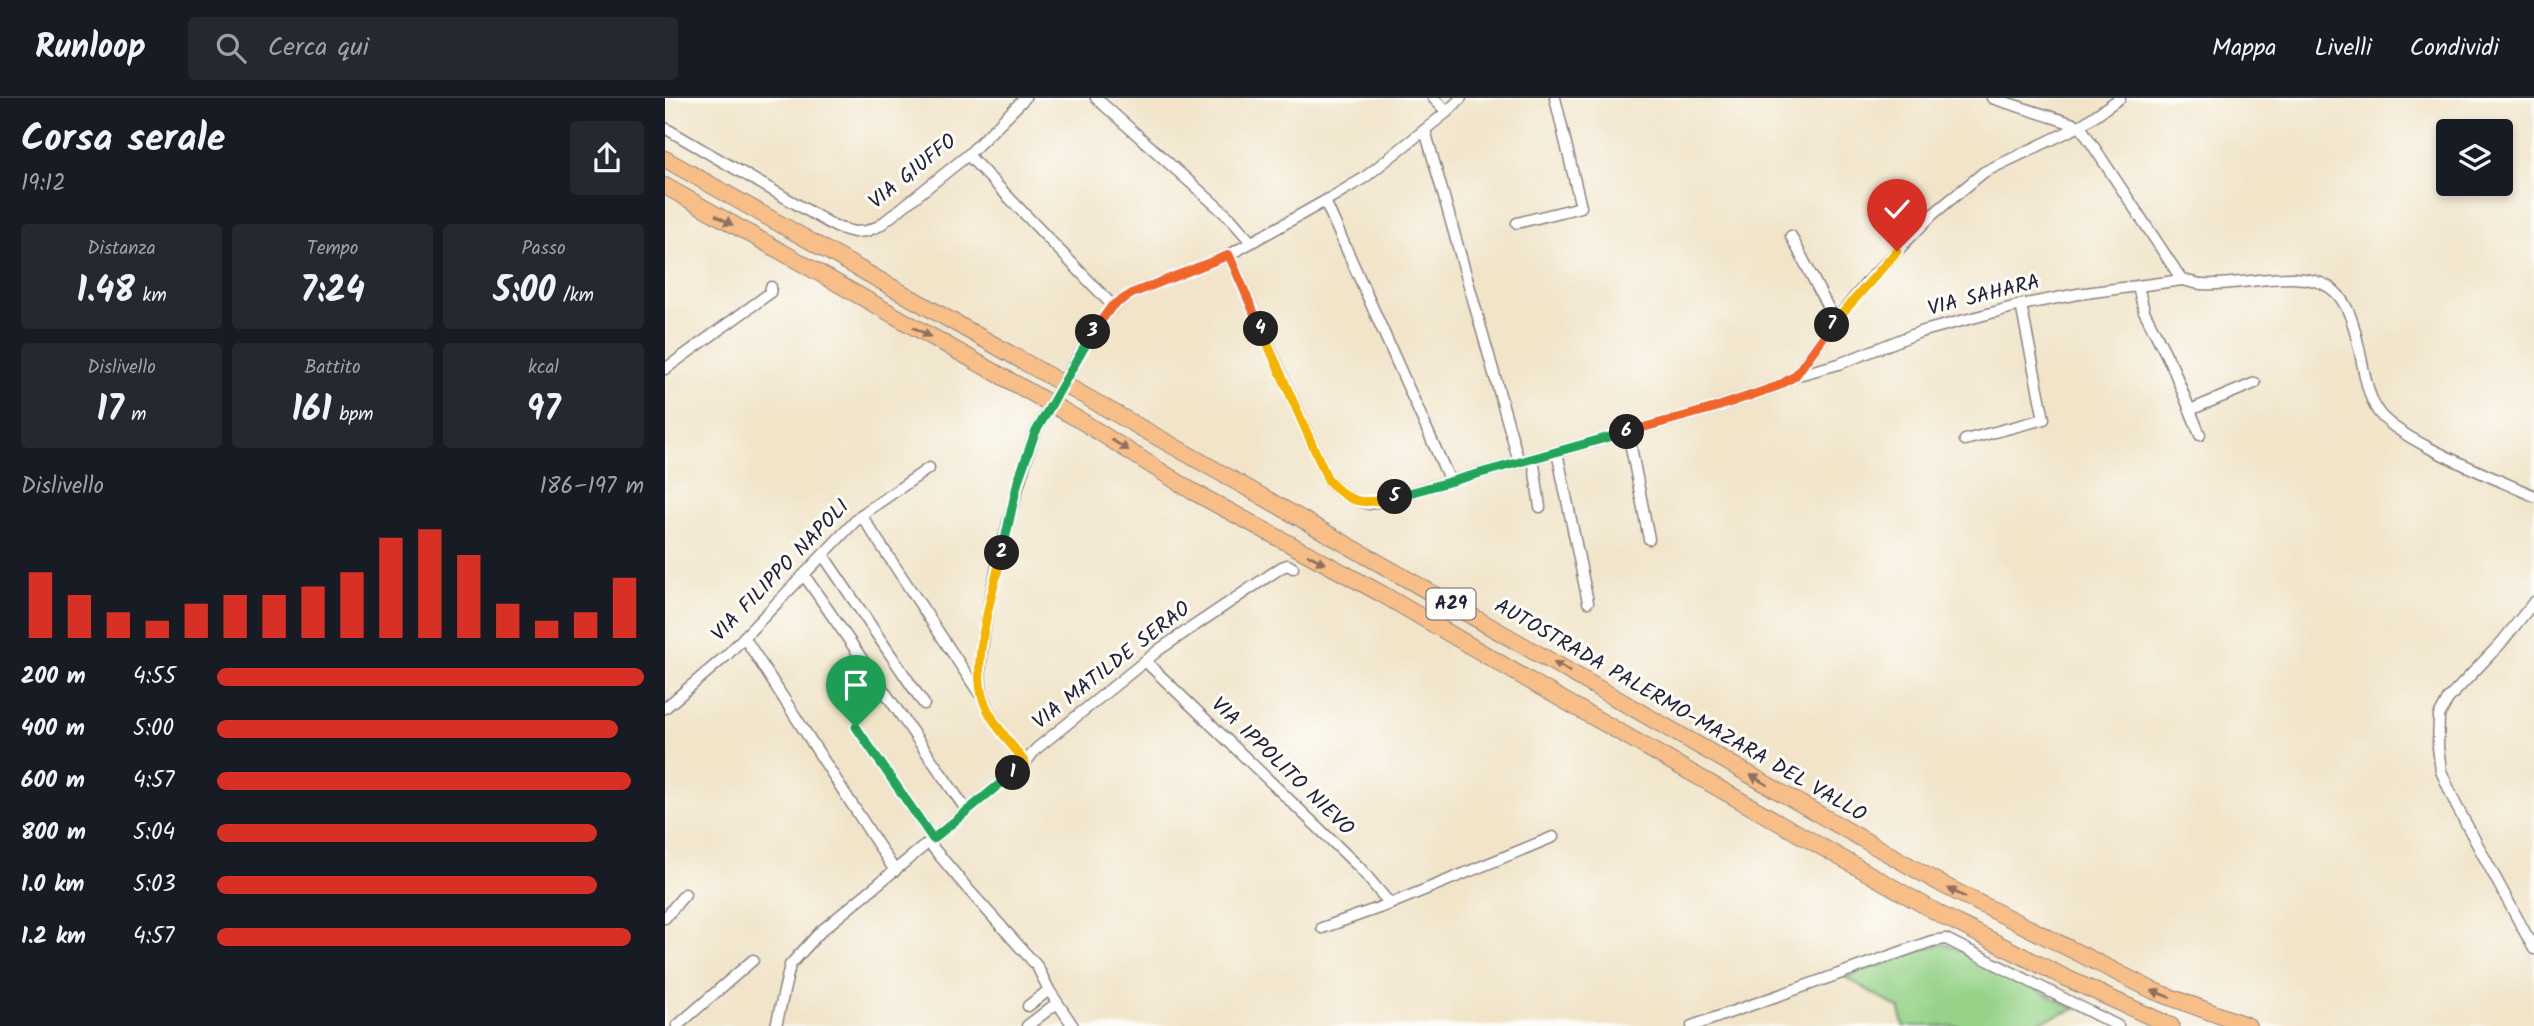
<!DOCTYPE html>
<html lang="it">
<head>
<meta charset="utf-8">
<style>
  :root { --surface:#171b24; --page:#242831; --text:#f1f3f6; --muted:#9ea1a6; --line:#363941; --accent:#d93025 }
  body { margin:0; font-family:Kalam,sans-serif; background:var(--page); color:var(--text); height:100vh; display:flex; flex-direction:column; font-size:26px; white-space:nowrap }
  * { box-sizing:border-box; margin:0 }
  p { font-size:23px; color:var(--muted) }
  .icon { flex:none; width:38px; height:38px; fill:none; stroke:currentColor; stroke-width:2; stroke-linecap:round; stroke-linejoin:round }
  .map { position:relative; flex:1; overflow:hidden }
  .drawer { display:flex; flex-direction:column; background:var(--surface); width:665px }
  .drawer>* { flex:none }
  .fabs { position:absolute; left:1771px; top:21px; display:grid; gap:14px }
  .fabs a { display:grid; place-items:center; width:77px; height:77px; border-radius:7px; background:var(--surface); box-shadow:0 4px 10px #0003; font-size:35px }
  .pin { position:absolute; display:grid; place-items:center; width:60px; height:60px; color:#fff; margin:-72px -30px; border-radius:50% 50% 50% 0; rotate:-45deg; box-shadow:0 0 7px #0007 }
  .pin .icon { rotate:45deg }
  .km { position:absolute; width:35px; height:35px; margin:-18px; border-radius:50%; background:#222; color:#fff; font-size:19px; line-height:35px; text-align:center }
  .round { display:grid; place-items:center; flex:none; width:74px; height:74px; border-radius:7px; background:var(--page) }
  .head { display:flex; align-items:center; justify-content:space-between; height:119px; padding:0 21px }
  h1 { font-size:38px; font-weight:700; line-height:52px }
  .metrics { display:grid; grid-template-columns:repeat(3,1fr); gap:10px; height:119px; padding:7px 21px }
  .metrics div { display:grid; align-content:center; border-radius:7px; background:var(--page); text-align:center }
  .metrics b { font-size:35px; font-weight:700 }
  .metrics small { font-size:19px; font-weight:400 }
  .metrics p { font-size:19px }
  .chart { height:196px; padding:14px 21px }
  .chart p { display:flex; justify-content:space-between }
  .chart svg { width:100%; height:126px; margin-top:7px; stroke:var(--accent); stroke-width:6 }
  ul { padding:0 21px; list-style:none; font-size:23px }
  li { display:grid; grid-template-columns:112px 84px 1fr; align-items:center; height:52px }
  li i { height:18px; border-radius:9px; background:var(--accent) }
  header { display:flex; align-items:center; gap:42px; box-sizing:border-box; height:98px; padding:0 35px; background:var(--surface); border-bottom:2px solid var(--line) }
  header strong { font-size:33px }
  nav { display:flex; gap:38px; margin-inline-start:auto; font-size:24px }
  .search { width:490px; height:63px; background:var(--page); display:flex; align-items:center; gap:18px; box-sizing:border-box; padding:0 24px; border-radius:7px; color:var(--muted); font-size:26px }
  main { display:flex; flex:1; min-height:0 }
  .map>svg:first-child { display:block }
  .green { fill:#96d389; stroke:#5c7a62; stroke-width:2 }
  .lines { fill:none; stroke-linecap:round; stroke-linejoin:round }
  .minor-casing { stroke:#8a8382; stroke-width:13 }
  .highway-casing { stroke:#8a8382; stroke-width:18 }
  .minor { stroke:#fff; stroke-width:10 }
  .highway { stroke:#f7be87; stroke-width:16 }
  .minor-bridge-casing { stroke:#8a8382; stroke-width:13; stroke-linecap:butt }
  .minor-bridge { stroke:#fff; stroke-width:10 }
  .oneway { fill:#8c7061 }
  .split-1-casing { stroke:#fff; stroke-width:14 }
  .split-2-casing { stroke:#fff; stroke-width:14 }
  .split-3-casing { stroke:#fff; stroke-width:14 }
  .split-4-casing { stroke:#fff; stroke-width:14 }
  .split-5-casing { stroke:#fff; stroke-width:14 }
  .split-6-casing { stroke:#fff; stroke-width:14 }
  .split-7-casing { stroke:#fff; stroke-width:14 }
  .split-8-casing { stroke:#fff; stroke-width:14 }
  .split-1 { stroke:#22a559; stroke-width:9 }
  .split-2 { stroke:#f5b400; stroke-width:9 }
  .split-3 { stroke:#22a559; stroke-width:9 }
  .split-4 { stroke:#f0652b; stroke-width:9 }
  .split-5 { stroke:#f5b400; stroke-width:9 }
  .split-6 { stroke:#22a559; stroke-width:9 }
  .split-7 { stroke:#f0652b; stroke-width:9 }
  .split-8 { stroke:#f5b400; stroke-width:9 }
  .labels { text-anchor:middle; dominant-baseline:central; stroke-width:6; stroke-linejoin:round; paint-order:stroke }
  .shield { fill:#fdfcf7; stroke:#646373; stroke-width:2 }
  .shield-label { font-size:19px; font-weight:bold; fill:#22223b }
  .street-label { font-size:21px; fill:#22223b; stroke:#fdfcf7 }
</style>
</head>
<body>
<header>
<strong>Runloop</strong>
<div class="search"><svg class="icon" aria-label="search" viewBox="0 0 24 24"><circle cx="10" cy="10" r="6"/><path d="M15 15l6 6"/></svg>Cerca qui</div>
<nav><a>Mappa</a><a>Livelli</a><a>Condividi</a></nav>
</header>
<main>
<section class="drawer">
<div class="head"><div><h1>Corsa serale</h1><p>19:12</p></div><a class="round"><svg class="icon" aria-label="share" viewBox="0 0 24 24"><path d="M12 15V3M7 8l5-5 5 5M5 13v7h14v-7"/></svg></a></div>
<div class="metrics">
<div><p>Distanza</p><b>1.48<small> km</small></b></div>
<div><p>Tempo</p><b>7:24</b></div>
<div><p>Passo</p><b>5:00<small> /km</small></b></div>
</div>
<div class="metrics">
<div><p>Dislivello</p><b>17<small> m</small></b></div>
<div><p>Battito</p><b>161<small> bpm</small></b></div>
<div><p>kcal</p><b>97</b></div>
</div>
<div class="chart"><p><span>Dislivello</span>186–197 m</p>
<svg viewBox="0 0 160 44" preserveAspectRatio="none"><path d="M5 44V21M15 44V29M25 44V35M35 44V38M45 44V32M55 44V29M65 44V29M75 44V26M85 44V21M95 44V9M105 44V6M115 44V15M125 44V32M135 44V38M145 44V35M155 44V23"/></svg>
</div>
<ul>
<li><b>200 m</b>4:55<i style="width:100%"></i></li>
<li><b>400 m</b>5:00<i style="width:94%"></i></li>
<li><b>600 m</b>4:57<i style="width:97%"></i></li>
<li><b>800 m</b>5:04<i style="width:89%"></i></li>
<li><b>1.0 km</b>5:03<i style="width:89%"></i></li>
<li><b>1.2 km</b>4:57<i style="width:97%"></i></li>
</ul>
</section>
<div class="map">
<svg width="1869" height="928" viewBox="0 0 1869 928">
  <rect width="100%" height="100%" fill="#fdfcf7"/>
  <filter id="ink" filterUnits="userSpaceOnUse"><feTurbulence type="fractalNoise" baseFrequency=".0143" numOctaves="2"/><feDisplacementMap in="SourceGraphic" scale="14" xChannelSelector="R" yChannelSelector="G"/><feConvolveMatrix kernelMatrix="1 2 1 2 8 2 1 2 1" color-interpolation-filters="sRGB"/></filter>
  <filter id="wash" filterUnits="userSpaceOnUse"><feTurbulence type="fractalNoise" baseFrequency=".00686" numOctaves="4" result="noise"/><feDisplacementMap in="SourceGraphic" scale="28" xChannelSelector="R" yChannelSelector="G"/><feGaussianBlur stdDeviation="1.57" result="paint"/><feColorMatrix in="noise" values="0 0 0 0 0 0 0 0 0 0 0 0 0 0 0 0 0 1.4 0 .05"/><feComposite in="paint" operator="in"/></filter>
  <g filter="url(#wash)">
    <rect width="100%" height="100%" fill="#f1e4c9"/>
    <path class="green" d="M1274,846L1284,847L1411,911L1361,928H1238L1235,911L1180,879Z"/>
  </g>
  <g filter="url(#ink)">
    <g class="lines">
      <g class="minor-casing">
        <g id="minor">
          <path d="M431,0L565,120L586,144"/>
          <path d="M768,0L782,14"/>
          <path d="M1327,0L1415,28"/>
          <path d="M1455,0L1415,28L1517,182C1524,183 1531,186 1538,186C1575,189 1632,169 1664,189C1698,211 1692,279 1712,312C1729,341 1835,382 1869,398"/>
          <path d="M0,30L171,129L189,134L202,133L214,128L303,57L360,0"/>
          <path d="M760,32L854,364"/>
          <path d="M303,57L448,208"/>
          <path d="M660,103L785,383"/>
          <path d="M852,125L916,109L890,0"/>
          <path d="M1126,138L1170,223"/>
          <path d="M564,157L663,382C675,396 685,402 704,406L1049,310L1113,288L1130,278L1170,223L1204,182L1267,117L1319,74L1415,28"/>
          <path d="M1473,188L1479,213L1508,270L1535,337"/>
          <path d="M409,266L431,229L448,208L468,195L564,157L667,99L699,80L782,14L796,0"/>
          <path d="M0,271L105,195L106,189"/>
          <path d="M1137,276L1174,266L1255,234L1356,207L1413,196L1517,182"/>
          <path d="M1525,312L1590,285"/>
          <path d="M963,334L984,441"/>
          <path d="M1300,342L1379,321L1356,207"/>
          <path d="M892,354L923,504"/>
          <path d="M868,360L875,409"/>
          <path d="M196,417L314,595"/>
          <path d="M158,457L259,606"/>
          <path d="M139,477L302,713"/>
          <path d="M1869,504L1836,545L1783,601L1774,618L1773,649L1776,673L1791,707L1869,851"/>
          <path d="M79,539L230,773"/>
          <path d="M480,563L694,769L725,806"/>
          <path d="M0,610L62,557L196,417L264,370"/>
          <path d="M191,629L268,741"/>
          <path d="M360,665C346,645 327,625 319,602C302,558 353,384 370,335"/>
          <path d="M264,745L302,790L372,868L384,892L408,928"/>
          <path d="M0,820L20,796"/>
          <path d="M657,830L725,806L888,739"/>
          <path d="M363,908L384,892"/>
          <path d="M12,928L88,862"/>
          <path d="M111,928L125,867L156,833L360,665L371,651L495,551L617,469L623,467L628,470"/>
          <path d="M362,928L392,905"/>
          <path d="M1027,928L1267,843L1281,841L1453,928"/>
        </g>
      </g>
      <g class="highway-casing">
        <g id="highway">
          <path d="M0,61L586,392L1278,787L1489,893L1583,928"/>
          <path d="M0,88L418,324L527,393L717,496L872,587L1280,819L1401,880L1506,928"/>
        </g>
      </g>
      <use href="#minor" class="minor"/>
      <use href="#highway" class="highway"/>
      <g class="minor-bridge-casing">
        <path id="minor-bridge" d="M370,335L409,266"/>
      </g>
      <use href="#minor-bridge" class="minor-bridge"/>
    </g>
    <defs><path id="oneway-solid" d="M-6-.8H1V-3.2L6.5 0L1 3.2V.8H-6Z" transform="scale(1.75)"/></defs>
    <g class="oneway">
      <use href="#oneway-solid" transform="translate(59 122) rotate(30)"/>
      <use href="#oneway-solid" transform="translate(257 234) rotate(29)"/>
      <use href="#oneway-solid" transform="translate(455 347) rotate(32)"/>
      <use href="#oneway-solid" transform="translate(651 461) rotate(28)"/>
      <use href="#oneway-solid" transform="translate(897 569) rotate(-150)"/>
      <use href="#oneway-solid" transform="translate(1094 682) rotate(-150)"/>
      <use href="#oneway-solid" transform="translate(1292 795) rotate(-153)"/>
      <use href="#oneway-solid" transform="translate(1496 896) rotate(-159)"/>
    </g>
  </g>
  <g class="lines" filter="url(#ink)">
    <g class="split-1-casing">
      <path id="split-1" d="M191,629L268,741L348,675"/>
    </g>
    <g class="split-2-casing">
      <path id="split-2" d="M337,455C328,492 306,564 318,601C326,624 346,645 360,665L348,675"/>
    </g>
    <g class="split-3-casing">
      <path id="split-3" d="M337,455L353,383L370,335L428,234"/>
    </g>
    <g class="split-4-casing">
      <path id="split-4" d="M428,234L447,208L468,195L564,157L596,231"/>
    </g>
    <g class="split-5-casing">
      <path id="split-5" d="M596,231L663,382C685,407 699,407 730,399"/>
    </g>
    <g class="split-6-casing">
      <path id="split-6" d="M730,399L962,334"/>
    </g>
    <g class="split-7-casing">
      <path id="split-7" d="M962,334L1049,310L1113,288L1130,278L1167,227"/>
    </g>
    <g class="split-8-casing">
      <path id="split-8" d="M1167,227L1232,153"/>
    </g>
    <use href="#split-1" class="split-1"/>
    <use href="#split-2" class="split-2"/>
    <use href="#split-3" class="split-3"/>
    <use href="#split-4" class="split-4"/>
    <use href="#split-5" class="split-5"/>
    <use href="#split-6" class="split-6"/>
    <use href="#split-7" class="split-7"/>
    <use href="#split-8" class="split-8"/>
  </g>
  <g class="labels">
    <rect class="shield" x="761.5" y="490.5" width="49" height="31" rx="5"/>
    <g class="shield-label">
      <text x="786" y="506">A29</text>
    </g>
    <g class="street-label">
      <text transform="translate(248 74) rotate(-39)">VIA GIUFFO</text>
      <text transform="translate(1319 198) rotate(-14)">VIA SAHARA</text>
      <text transform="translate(116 473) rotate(-46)">VIA FILIPPO NAPOLI</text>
      <text transform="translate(447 568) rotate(-38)">VIA MATILDE SERAO</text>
      <text transform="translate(1015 613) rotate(30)">AUTOSTRADA PALERMO-MAZARA DEL VALLO</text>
      <text transform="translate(617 669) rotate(44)">VIA IPPOLITO NIEVO</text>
    </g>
  </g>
</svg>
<div class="fabs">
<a><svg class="icon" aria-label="layers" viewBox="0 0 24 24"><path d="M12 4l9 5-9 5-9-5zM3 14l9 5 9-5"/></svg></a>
</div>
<div class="pin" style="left:191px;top:629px;background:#1e9e55"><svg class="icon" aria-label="arrive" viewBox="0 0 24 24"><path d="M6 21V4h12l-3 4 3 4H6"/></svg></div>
<div class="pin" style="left:1232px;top:153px;background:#d93025"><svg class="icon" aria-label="check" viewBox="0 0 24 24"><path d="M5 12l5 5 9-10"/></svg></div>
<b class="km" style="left:348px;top:675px">1</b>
<b class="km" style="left:337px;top:455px">2</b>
<b class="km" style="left:428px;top:234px">3</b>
<b class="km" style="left:596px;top:231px">4</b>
<b class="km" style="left:730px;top:399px">5</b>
<b class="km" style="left:962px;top:334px">6</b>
<b class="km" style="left:1167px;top:227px">7</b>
</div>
</main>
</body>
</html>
